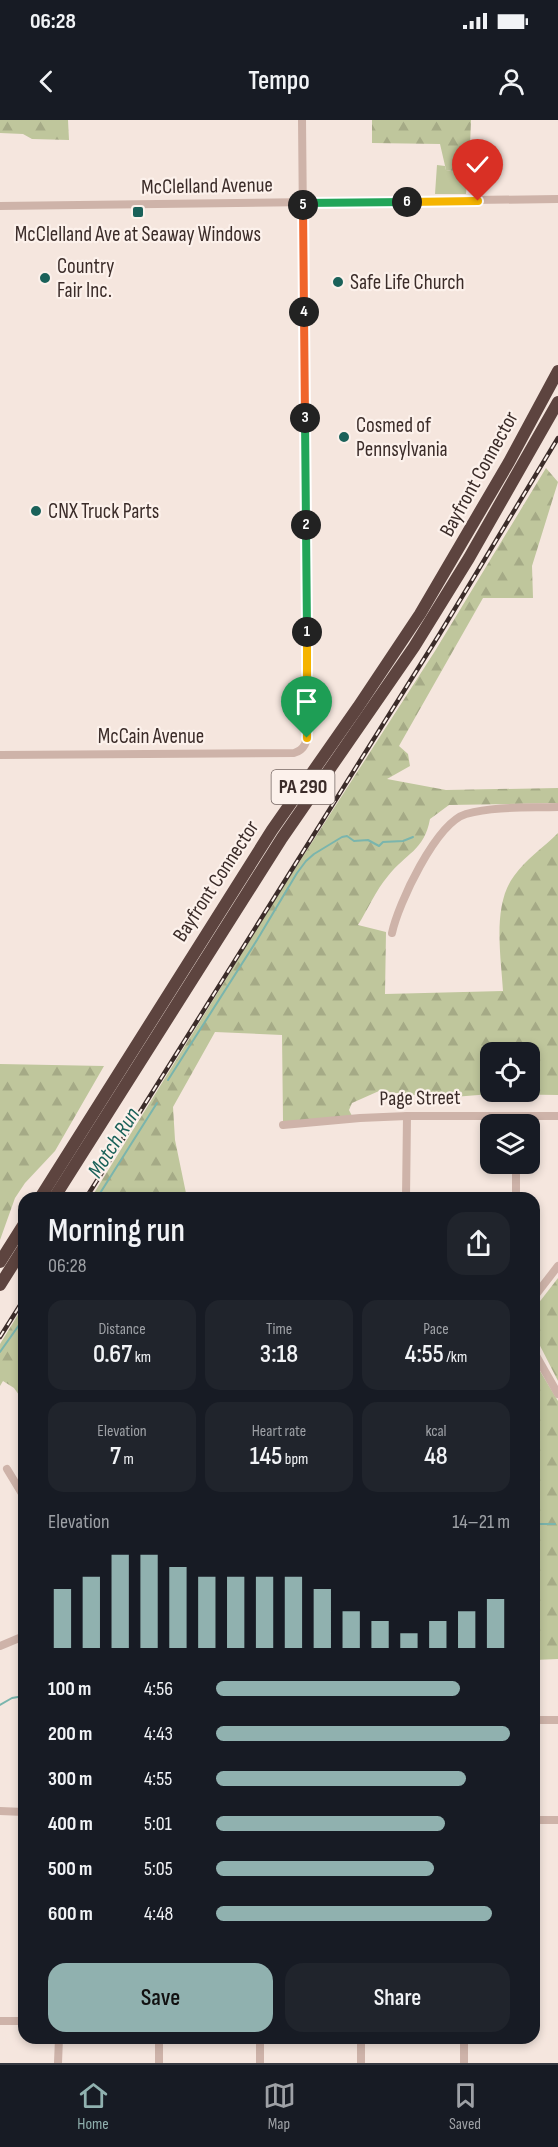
<!DOCTYPE html>
<html lang="en">
<head>
<meta charset="utf-8">
<style>
  :root { --surface:#171b24; --page:#20242c; --text:#f1f3f6; --muted:#9ea1a6; --line:#363941; --accent:#90b1af }
  body { margin:0; font-family:"Sofia Sans Condensed",sans-serif; background:var(--page); color:var(--text); height:100vh; display:flex; flex-direction:column; font-size:22px; white-space:nowrap }
  * { box-sizing:border-box; margin:0 }
  p { font-size:20px; color:var(--muted) }
  .icon { flex:none; width:33px; height:33px; fill:none; stroke:currentColor; stroke-width:2; stroke-linecap:round; stroke-linejoin:round }
  .map { position:relative; flex:1; overflow:hidden }
  .sheet { position:absolute; left:18px; top:1072px; width:522px; height:852px; display:flex; flex-direction:column; background:var(--surface); border-radius:18px; box-shadow:0 3px 9px #0003 }
  .sheet>* { flex:none }
  .tools { position:absolute; left:480px; top:922px; display:grid; gap:12px }
  .tools a { display:grid; place-items:center; width:60px; height:60px; border-radius:12px; background:var(--surface); box-shadow:0 3px 9px #0003; font-size:30px }
  .pin { position:absolute; display:grid; place-items:center; width:51px; height:51px; color:#fff; margin:-62px -26px; border-radius:50% 50% 50% 0; rotate:-45deg; box-shadow:0 0 6px #0007 }
  .pin .icon { rotate:45deg }
  .km { position:absolute; width:30px; height:30px; margin:-15px; border-radius:50%; background:#222; color:#fff; font-size:16px; line-height:30px; text-align:center }
  .round { display:grid; place-items:center; flex:none; width:63px; height:63px; border-radius:18px; background:var(--page) }
  .summary { display:flex; align-items:center; justify-content:space-between; height:102px; padding:0 30px }
  h1 { font-size:33px; font-weight:600; line-height:45px }
  .metrics { display:grid; grid-template-columns:repeat(3,1fr); gap:9px; height:102px; padding:6px 30px }
  .metrics div { display:grid; align-content:center; border-radius:15px; background:var(--page); text-align:center }
  .metrics b { font-size:26px; font-weight:600 }
  .metrics small { font-size:16px; font-weight:400 }
  .metrics p { font-size:16px }
  .chart { height:168px; padding:12px 30px }
  .chart p { display:flex; justify-content:space-between }
  .chart svg { width:100%; height:108px; margin-top:6px; stroke:var(--accent); stroke-width:6 }
  .action { display:flex; gap:12px; margin-top:auto; padding:12px 30px }
  .action a { flex:1; height:69px; border-radius:18px; background:var(--accent); color:#111; font-size:24px; font-weight:600; line-height:69px; text-align:center }
  .action a+a { background:var(--page); color:var(--text) }
  ul { padding:0 30px; list-style:none; font-size:20px }
  li { display:grid; grid-template-columns:96px 72px 1fr; align-items:center; height:45px }
  li i { height:15px; border-radius:8px; background:var(--accent) }
  .status { display:flex; justify-content:space-between; align-items:center; height:42px; padding:0 30px; background:var(--surface); direction:ltr }
  .status svg { height:16px; fill:currentColor }
  header { display:flex; justify-content:space-between; align-items:center; height:78px; padding:0 30px; background:var(--surface); font-size:27px; font-weight:600 }
  .dock { display:flex; justify-content:space-around; align-items:center; height:84px; border-top:2px solid var(--line); background:var(--surface); font-size:16px; color:var(--muted) }
  .dock a { display:grid; justify-items:center; gap:3px }
  .dock .on { color:var(--accent) }
  .map>svg:first-child { display:block }
  .green { fill:#bfc69c }
  .forest { fill:url(#forest-firs); fill-rule:evenodd }
  .lines { fill:none; stroke-linecap:round; stroke-linejoin:round }
  .stream { stroke:#7ab5ad; stroke-width:2 }
  .minor { stroke:#ceb3a9; stroke-width:8 }
  .highway { stroke:#5d443f; stroke-width:12 }
  .rail-casing { stroke:#3b2c29; stroke-width:4.5 }
  .rail { stroke:#fcf1eb; stroke-width:2; stroke-dasharray:7; stroke-linecap:butt }
  .split-1-casing { stroke:#fff; stroke-width:12 }
  .split-2-casing { stroke:#fff; stroke-width:12 }
  .split-3-casing { stroke:#fff; stroke-width:12 }
  .split-4-casing { stroke:#fff; stroke-width:12 }
  .split-5-casing { stroke:#fff; stroke-width:12 }
  .split-6-casing { stroke:#fff; stroke-width:12 }
  .split-7-casing { stroke:#fff; stroke-width:12 }
  .split-1 { stroke:#f5b400; stroke-width:8 }
  .split-2 { stroke:#22a559; stroke-width:8 }
  .split-3 { stroke:#22a559; stroke-width:8 }
  .split-4 { stroke:#f0652b; stroke-width:8 }
  .split-5 { stroke:#f0652b; stroke-width:8 }
  .split-6 { stroke:#22a559; stroke-width:8 }
  .split-7 { stroke:#f5b400; stroke-width:8 }
  .poi-dot { fill:#1a6159; stroke:#fcf1eb; stroke-width:2 }
  .labels { text-anchor:middle; dominant-baseline:central; stroke-width:4.5; stroke-linejoin:round; paint-order:stroke }
  .shield { fill:#fcf1eb; stroke:#756763; stroke-width:1.5 }
  .shield-label { font-size:20px; font-weight:bold; fill:#3b2c29 }
  .street-label { font-size:21px; fill:#3b2c29; stroke:#fcf1eb }
  .poi-label { font-size:21px; fill:#3b2c29; stroke:#fcf1eb; text-anchor:start }
  .water-label { font-size:22px; font-style:italic; fill:#1a6159; stroke:#fcf1eb }
</style>
</head>
<body>
<div class="status"><b>06:28</b><svg viewBox="0 0 49 12"><path d="M0 12V9h3v3zM5 12V6h3v6zM10 12V3h3v9zM15 12V0h3v12zM26 1h20v11H26zM47 4h2v5h-2z"/></svg></div>
<header><svg class="icon" aria-label="back" viewBox="0 0 24 24"><path d="M15 5l-7 7 7 7"/></svg>Tempo<svg class="icon" aria-label="person" viewBox="0 0 24 24"><circle cx="12" cy="8" r="4"/><path d="M4 21q1-7 8-7t8 7"/></svg></header>
<div class="map">
<svg width="558" height="1943" viewBox="0 0 558 1943">
  <defs>
    <pattern id="forest-firs" width="22" height="20" patternUnits="userSpaceOnUse" patternTransform="scale(1.5)"><rect width="22" height="20" fill="#bfc69c"/><path d="M5 1l3.5 6h-7zM16 11l3.5 6h-7z" fill="#a5aa86"/></pattern>
  </defs>
  <rect width="100%" height="100%" fill="#f5e6de"/>
  <path class="green" d="M437,45L445,46L446,50L468,53L466,74H435Z"/>
  <g class="forest">
    <path d="M0,0H68L69,20L32,19L23,14L0,13Z"/>
    <path d="M372,0H471L469,53L446,50L440,24L372,23Z"/>
    <path d="M546,348L558,362L532,446L533,478H483L399,626L408,634L410,646L387,659L446,670L558,668V683L449,685L430,699C424,731 406,733 388,756C376,770 368,789 358,805L386,812L385,874L503,871C501,837 492,785 514,756C525,740 544,727 558,713V975L491,974L441,978L379,971L352,983L349,990L352,996L283,1002L282,915L215,912L173,987L175,1020L187,1078H91L273,783L435,531ZM490,933H530V972H490Z"/>
    <path d="M0,944L104,946L55,1031L25,1063L15,1078L0,1120Z"/>
    <path d="M558,1158V1261L534,1214V1189Z"/>
    <path d="M24,1185V1282L14,1268L3,1261L0,1266V1224Z"/>
    <path d="M534,1241L558,1281V1539L534,1540Z"/>
  </g>
  <g class="lines">
    <g class="stream">
      <path d="M168,960L257,820L297,753L306,741L314,734L342,717L347,716L354,721L368,720L379,726L383,722L403,721L413,717"/>
      <path d="M97,1078L157,983"/>
      <path d="M0,1232L24,1198"/>
      <path d="M534,1404H555"/>
      <path d="M0,1585L12,1578L24,1576"/>
    </g>
    <g class="minor">
      <path d="M0,86L558,79"/>
      <path d="M0,635L294,633C305,630 307,621 308,611L302,0"/>
      <path d="M392,813C398,784 436,703 466,694C495,686 528,688 558,687"/>
      <path d="M516,996V1005"/>
      <path d="M283,1005L360,998L407,996H558"/>
      <path d="M406,1078L407,996"/>
      <path d="M516,1078V1044"/>
      <path d="M534,1177L558,1146"/>
      <path d="M534,1232L558,1274"/>
      <path d="M7,1349L24,1377"/>
      <path d="M0,1526L24,1516"/>
      <path d="M534,1600H558"/>
      <path d="M0,1691L24,1692"/>
      <path d="M534,1700H558"/>
      <path d="M0,1901H24"/>
      <path d="M159,1918V1943"/>
      <path d="M464,1918V1943"/>
      <path d="M58,1943L59,1918"/>
      <path d="M260,1943V1918"/>
      <path d="M361,1943V1918"/>
    </g>
    <g class="highway">
      <path d="M40,1078L272,710L358,587L420,494L509,342L558,251"/>
      <path d="M54,1078L282,718L414,527L469,438L558,282"/>
      <path d="M0,1142L24,1104"/>
      <path d="M0,1165L24,1127"/>
    </g>
    <g class="rail-casing">
      <g id="rail">
        <path d="M86,1078L439,515L558,318"/>
        <path d="M0,1217L24,1179"/>
      </g>
    </g>
    <use href="#rail" class="rail"/>
  </g>
  <g class="lines">
    <g class="split-1-casing">
      <path id="split-1" d="M307,618V512"/>
    </g>
    <g class="split-2-casing">
      <path id="split-2" d="M306,405L307,512"/>
    </g>
    <g class="split-3-casing">
      <path id="split-3" d="M305,298L306,405"/>
    </g>
    <g class="split-4-casing">
      <path id="split-4" d="M304,192L305,298"/>
    </g>
    <g class="split-5-casing">
      <path id="split-5" d="M303,85L304,192"/>
    </g>
    <g class="split-6-casing">
      <path id="split-6" d="M303,85V83L407,82"/>
    </g>
    <g class="split-7-casing">
      <path id="split-7" d="M407,82L478,81"/>
    </g>
    <use href="#split-1" class="split-1"/>
    <use href="#split-2" class="split-2"/>
    <use href="#split-3" class="split-3"/>
    <use href="#split-4" class="split-4"/>
    <use href="#split-5" class="split-5"/>
    <use href="#split-6" class="split-6"/>
    <use href="#split-7" class="split-7"/>
  </g>
  <g class="poi-dot">
    <rect x="132" y="86" width="12" height="12" rx="3"/>
    <circle cx="45" cy="158" r="6"/>
    <circle cx="338" cy="162" r="6"/>
    <circle cx="344" cy="317" r="6"/>
    <circle cx="36" cy="391" r="6"/>
  </g>
  <g class="labels">
    <rect class="shield" x="271.5" y="650" width="63" height="34" rx="4.5"/>
    <g class="shield-label">
      <text x="303" y="667">PA 290</text>
    </g>
    <g class="street-label">
      <text transform="translate(207 66) rotate(-1)">McClelland Avenue</text>
      <text transform="translate(479 354) rotate(-61)">Bayfront Connector</text>
      <text x="151" y="616">McCain Avenue</text>
      <text transform="translate(216 761) rotate(-57)">Bayfront Connector</text>
      <text transform="translate(420 978) rotate(-1)">Page Street</text>
    </g>
    <g class="poi-label">
      <text x="138" y="114" text-anchor="middle">McClelland Ave at Seaway Windows</text>
      <text x="57" y="146">Country<tspan x="57" dy="24">Fair Inc.</tspan></text>
      <text x="350" y="162">Safe Life Church</text>
      <text x="356" y="305">Cosmed of<tspan x="356" dy="24">Pennsylvania</tspan></text>
      <text x="48" y="391">CNX Truck Parts</text>
    </g>
    <g class="water-label">
      <text transform="translate(114 1023) rotate(-58)">Motch Run</text>
    </g>
  </g>
</svg>
<div class="tools">
<a><svg class="icon" aria-label="locate" viewBox="0 0 24 24"><circle cx="12" cy="12" r="6"/><path d="M12 2v4M12 18v4M2 12h4M18 12h4"/></svg></a>
<a><svg class="icon" aria-label="layers" viewBox="0 0 24 24"><path d="M12 4l9 5-9 5-9-5zM3 14l9 5 9-5"/></svg></a>
</div>
<div class="pin" style="left:307px;top:618px;background:#1e9e55"><svg class="icon" aria-label="arrive" viewBox="0 0 24 24"><path d="M6 21V4h12l-3 4 3 4H6"/></svg></div>
<div class="pin" style="left:478px;top:81px;background:#d93025"><svg class="icon" aria-label="check" viewBox="0 0 24 24"><path d="M5 12l5 5 9-10"/></svg></div>
<b class="km" style="left:307px;top:512px">1</b>
<b class="km" style="left:306px;top:405px">2</b>
<b class="km" style="left:305px;top:298px">3</b>
<b class="km" style="left:304px;top:192px">4</b>
<b class="km" style="left:303px;top:85px">5</b>
<b class="km" style="left:407px;top:82px">6</b>
<section class="sheet">
<div class="summary"><div><h1>Morning run</h1><p>06:28</p></div><a class="round"><svg class="icon" aria-label="share" viewBox="0 0 24 24"><path d="M12 15V3M7 8l5-5 5 5M5 13v7h14v-7"/></svg></a></div>
<div class="metrics">
<div><p>Distance</p><b>0.67<small> km</small></b></div>
<div><p>Time</p><b>3:18</b></div>
<div><p>Pace</p><b>4:55<small> /km</small></b></div>
</div>
<div class="metrics">
<div><p>Elevation</p><b>7<small> m</small></b></div>
<div><p>Heart rate</p><b>145<small> bpm</small></b></div>
<div><p>kcal</p><b>48</b></div>
</div>
<div class="chart"><p><span>Elevation</span>14–21 m</p>
<svg viewBox="0 0 160 44" preserveAspectRatio="none"><path d="M5 44V20M15 44V15M25 44V6M35 44V6M45 44V11M55 44V15M65 44V15M75 44V15M85 44V15M95 44V20M105 44V29M115 44V33M125 44V38M135 44V33M145 44V29M155 44V24"/></svg>
</div>
<ul>
<li><b>100 m</b>4:56<i style="width:83%"></i></li>
<li><b>200 m</b>4:43<i style="width:100%"></i></li>
<li><b>300 m</b>4:55<i style="width:85%"></i></li>
<li><b>400 m</b>5:01<i style="width:78%"></i></li>
<li><b>500 m</b>5:05<i style="width:74%"></i></li>
<li><b>600 m</b>4:48<i style="width:94%"></i></li>
</ul>
<div class="action"><a>Save</a><a>Share</a></div>
</section>
</div>
<nav class="dock">
<a class="on"><svg class="icon" aria-label="home" viewBox="0 0 24 24"><path d="M3 11l9-7 9 7M6 9v11h12V9"/></svg>Home</a>
<a><svg class="icon" aria-label="map" viewBox="0 0 24 24"><path d="M3 6l6-2 6 2 6-2v14l-6 2-6-2-6 2zM9 4v14M15 6v14"/></svg>Map</a>
<a><svg class="icon" aria-label="saved" viewBox="0 0 24 24"><path d="M7 4h10v16l-5-4-5 4z"/></svg>Saved</a>
</nav>
</body>
</html>
